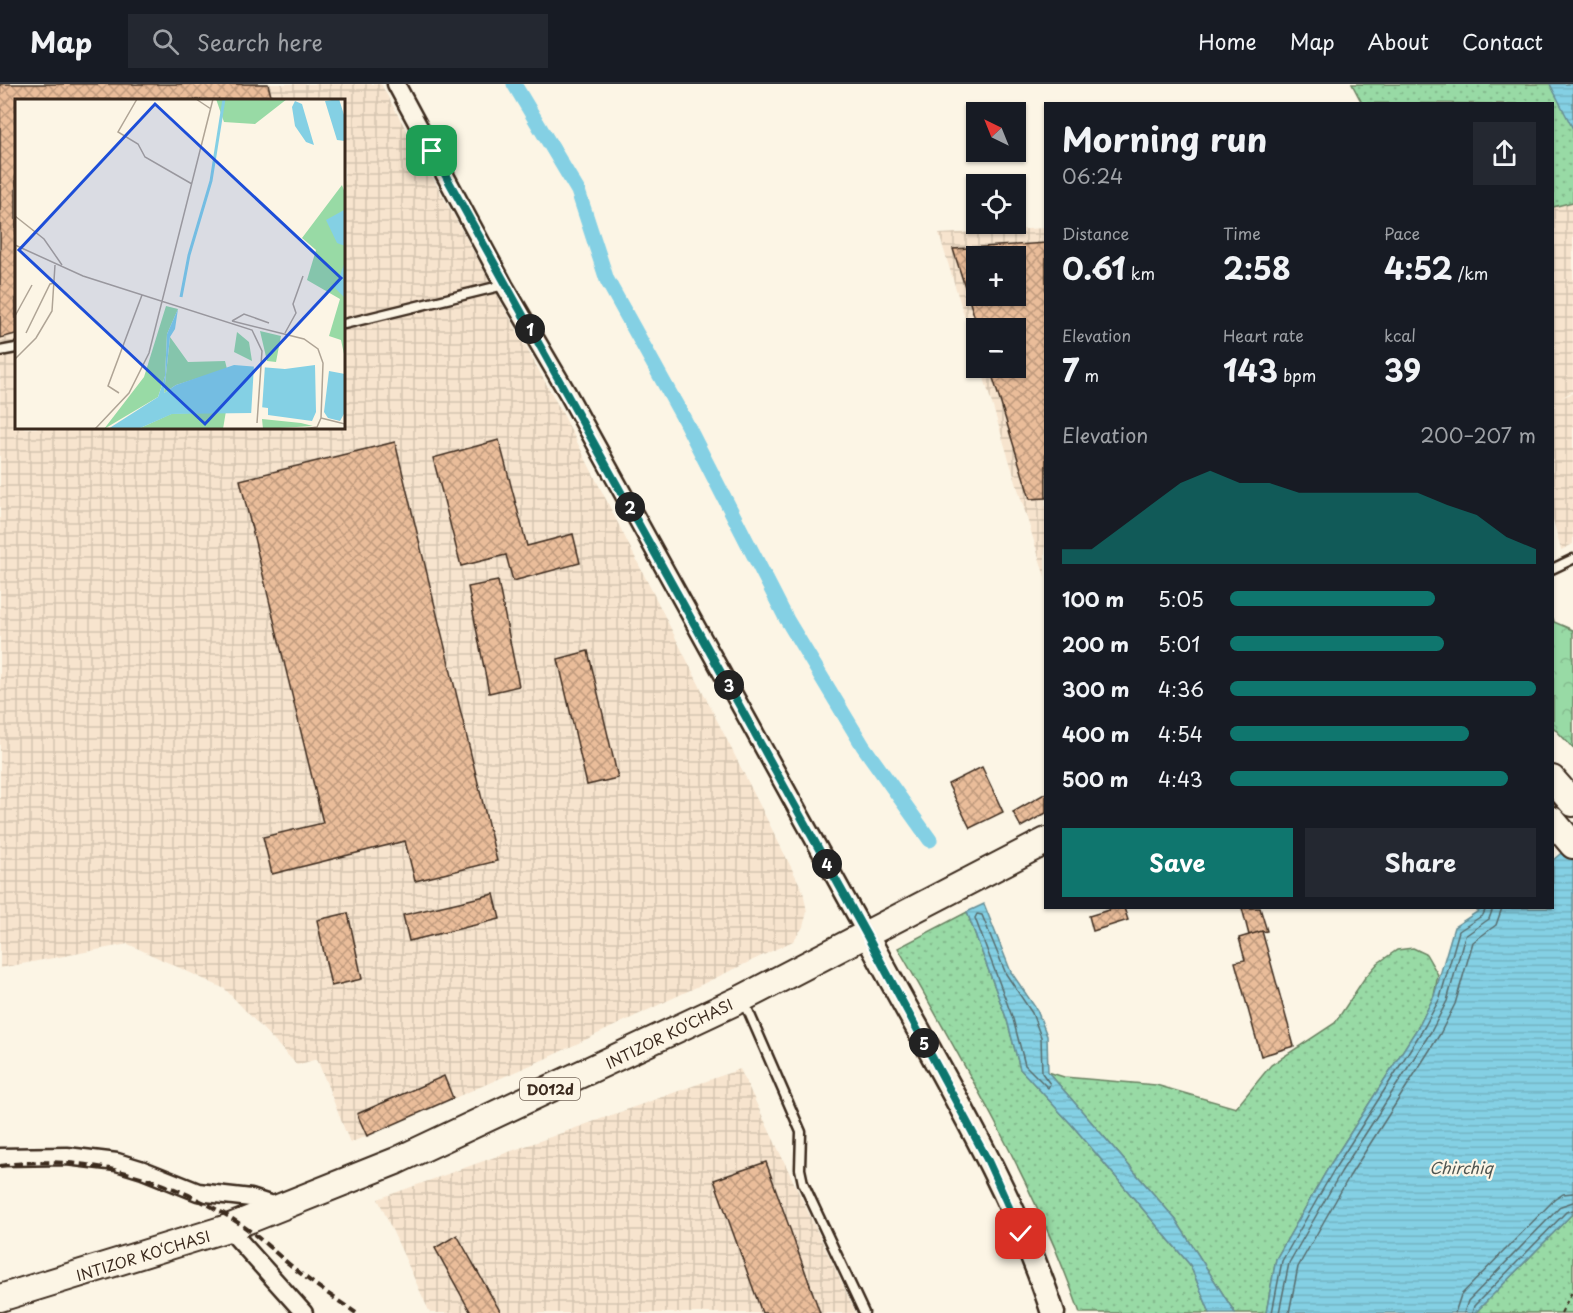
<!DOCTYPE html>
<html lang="en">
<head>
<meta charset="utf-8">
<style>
  :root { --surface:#171b24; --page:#242831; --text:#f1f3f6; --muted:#9ea1a6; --line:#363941; --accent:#0f766e }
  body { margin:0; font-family:"Playpen Sans",sans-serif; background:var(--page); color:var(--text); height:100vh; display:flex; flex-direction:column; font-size:22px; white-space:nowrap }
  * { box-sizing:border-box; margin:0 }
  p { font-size:20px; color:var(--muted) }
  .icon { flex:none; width:33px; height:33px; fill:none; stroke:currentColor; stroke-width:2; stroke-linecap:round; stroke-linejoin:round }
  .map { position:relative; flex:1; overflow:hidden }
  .sheet { position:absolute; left:1044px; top:18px; width:510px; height:807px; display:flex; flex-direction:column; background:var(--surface); border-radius:0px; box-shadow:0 2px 4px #0004 }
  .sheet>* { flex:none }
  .needle { width:39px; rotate:317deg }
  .buttons { position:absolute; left:966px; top:18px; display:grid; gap:12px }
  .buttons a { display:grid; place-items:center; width:60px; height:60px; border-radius:0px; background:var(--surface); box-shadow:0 2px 4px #0004; font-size:30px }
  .pin { position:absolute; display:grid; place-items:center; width:51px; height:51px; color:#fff; margin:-26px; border-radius:12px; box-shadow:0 3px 9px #0006 }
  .km { position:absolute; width:30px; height:30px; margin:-15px; border-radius:50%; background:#222; color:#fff; font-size:16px; line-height:30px; text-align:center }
  .round { display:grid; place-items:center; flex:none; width:63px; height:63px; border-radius:0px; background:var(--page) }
  .headline { display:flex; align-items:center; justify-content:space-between; height:102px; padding:0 18px }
  h1 { font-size:33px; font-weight:700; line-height:45px }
  .metrics { display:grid; grid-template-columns:repeat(3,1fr); gap:9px; height:102px; padding:6px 18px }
  .metrics div { display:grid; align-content:center }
  .metrics b { font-size:30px; font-weight:700 }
  .metrics small { font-size:16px; font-weight:400 }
  .metrics p { font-size:16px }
  .chart { height:168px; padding:12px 18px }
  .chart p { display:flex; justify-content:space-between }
  .chart svg { width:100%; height:108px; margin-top:6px; fill:var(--accent); opacity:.7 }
  .primary-button { display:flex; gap:12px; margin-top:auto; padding:12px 18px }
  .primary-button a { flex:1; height:69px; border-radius:0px; background:var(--accent); color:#fff; font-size:24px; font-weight:700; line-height:69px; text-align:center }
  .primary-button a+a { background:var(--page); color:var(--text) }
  ul { padding:0 18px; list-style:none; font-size:20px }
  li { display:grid; grid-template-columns:96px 72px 1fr; align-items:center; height:45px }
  li i { height:15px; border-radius:8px; background:var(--accent) }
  header { display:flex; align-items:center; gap:36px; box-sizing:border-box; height:84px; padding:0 30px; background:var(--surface); border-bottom:2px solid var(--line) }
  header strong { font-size:28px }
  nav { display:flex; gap:33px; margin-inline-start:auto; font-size:21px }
  .search { width:420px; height:54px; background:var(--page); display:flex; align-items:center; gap:15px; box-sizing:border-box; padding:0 21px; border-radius:0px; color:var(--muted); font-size:22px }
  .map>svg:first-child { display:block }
  .industrial { fill:url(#industrial-grid); fill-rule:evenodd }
  .green { fill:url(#green-dots); stroke:#6a8262; stroke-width:1.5 }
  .forest { fill:url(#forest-crowns); stroke:#6a8262; stroke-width:1.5 }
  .water { fill:url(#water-rules); stroke:#678e95; stroke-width:1.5 }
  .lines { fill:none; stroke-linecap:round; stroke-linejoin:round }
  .shore { stroke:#586c6d; stroke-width:1.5 }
  .canal { stroke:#84d0e4; stroke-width:15 }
  .building { fill:url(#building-cross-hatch); stroke:#3b2a1e; stroke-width:1.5; fill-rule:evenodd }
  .lane-casing { stroke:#3b2a1e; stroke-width:13 }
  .street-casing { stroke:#3b2a1e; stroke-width:21 }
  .secondary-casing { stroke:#3b2a1e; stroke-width:27 }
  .primary-casing { stroke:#3b2a1e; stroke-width:30 }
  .path { stroke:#3b2a1e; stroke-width:2; stroke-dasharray:4.5 4.5; stroke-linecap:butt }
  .lane { stroke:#fcf5e5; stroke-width:8 }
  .street { stroke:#fcf5e5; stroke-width:16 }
  .secondary { stroke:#fcf5e5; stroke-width:22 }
  .primary { stroke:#fcf5e5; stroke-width:26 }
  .rail { stroke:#3b2a1e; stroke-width:4; stroke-dasharray:9 4.5; stroke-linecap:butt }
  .route-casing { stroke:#fff; stroke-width:12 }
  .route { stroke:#0f766e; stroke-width:8 }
  .labels { text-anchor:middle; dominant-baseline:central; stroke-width:4.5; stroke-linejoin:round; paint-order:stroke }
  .shield { fill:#fcf5e5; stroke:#75675a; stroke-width:1.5 }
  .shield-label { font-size:14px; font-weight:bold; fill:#3b2a1e }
  .street-label { font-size:15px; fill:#3b2a1e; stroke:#fcf5e5 }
  .water-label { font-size:16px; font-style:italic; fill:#4d5450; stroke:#fcf5e5 }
  .inset-river { fill:none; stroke:#84d0e4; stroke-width:3 }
  .inset-road { fill:none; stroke:#afa495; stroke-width:1.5 }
  .view { fill:#1d4ed8; fill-opacity:0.15; stroke:#1d4ed8; stroke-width:3 }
  .inset-edge { fill:none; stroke:#3b2a1e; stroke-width:3 }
</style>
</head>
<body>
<header>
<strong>Map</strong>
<div class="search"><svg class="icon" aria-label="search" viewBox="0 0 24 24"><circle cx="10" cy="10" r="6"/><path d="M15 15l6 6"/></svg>Search here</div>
<nav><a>Home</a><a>Map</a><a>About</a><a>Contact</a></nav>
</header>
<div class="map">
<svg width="1573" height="1229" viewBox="0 0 1573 1229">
  <defs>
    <pattern id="industrial-grid" width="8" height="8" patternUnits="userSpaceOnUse" patternTransform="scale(1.5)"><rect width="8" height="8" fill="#f7e4ce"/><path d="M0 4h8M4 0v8" fill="none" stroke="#d5c4b0"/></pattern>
    <pattern id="green-dots" width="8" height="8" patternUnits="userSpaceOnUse" patternTransform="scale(1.5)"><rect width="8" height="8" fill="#98daa5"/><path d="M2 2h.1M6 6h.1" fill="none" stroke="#84bb8e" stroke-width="1.8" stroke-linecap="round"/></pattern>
    <pattern id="forest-crowns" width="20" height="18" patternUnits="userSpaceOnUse" patternTransform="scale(1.5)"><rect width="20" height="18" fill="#98daa5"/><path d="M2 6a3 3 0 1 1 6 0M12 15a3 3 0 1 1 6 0" fill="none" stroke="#84bb8e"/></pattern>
    <pattern id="water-rules" width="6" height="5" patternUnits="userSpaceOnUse" patternTransform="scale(1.5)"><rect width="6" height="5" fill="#84d0e4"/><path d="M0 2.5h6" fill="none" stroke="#73b3c3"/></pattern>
    <pattern id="building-cross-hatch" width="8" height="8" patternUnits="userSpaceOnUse" patternTransform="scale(1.5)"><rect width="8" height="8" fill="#eabd9a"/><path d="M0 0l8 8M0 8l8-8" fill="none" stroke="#bf9a7d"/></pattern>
  </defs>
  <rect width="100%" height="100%" fill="#fcf5e5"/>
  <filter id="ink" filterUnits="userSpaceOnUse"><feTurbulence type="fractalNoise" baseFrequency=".0167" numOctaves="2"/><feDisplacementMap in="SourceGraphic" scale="12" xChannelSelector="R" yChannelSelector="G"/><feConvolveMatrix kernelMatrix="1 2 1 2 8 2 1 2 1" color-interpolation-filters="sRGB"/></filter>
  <g filter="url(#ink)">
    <g class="industrial">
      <path d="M0,0H381L564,332L803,807L807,828L803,843L793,857L547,974L350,1059L317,975L297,981L225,905L128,860L0,884ZM16,16H344V344H16Z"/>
      <path d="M1573,117V307L1561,314L1573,309V460L1561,466L1552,432V123Z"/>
      <path d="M1045,144V493L981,284H1016V244H976V270L939,150ZM976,172H1016V212H976Z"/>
      <path d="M740,985L856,1229H430L378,1115Z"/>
    </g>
    <g class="green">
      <path d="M1352,0H1573V118L1553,123L1552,20L1362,19Z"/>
      <path d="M967,828L1007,936L1020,985L1072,1041L1190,1181L1210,1229H1080C1035,1100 965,982 898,864Z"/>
      <path d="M1413,864L1426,870L1438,891L1434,912L1420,940L1330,1081L1276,1175L1266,1229H1235L1176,1136L1048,988L1064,993L1156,1001L1236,1024L1271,981L1335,939L1364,895L1378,879L1397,866Z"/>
      <path d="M1573,1129V1229H1475Z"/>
    </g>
    <path class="forest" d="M1553,534L1554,538L1573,546V664L1553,643Z"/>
    <g class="water">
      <path d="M1550,0H1573V45Z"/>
      <path d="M1573,759V1129L1475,1229H1266L1276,1175L1330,1081L1420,940L1434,912L1454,843L1483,824H1552L1553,776Z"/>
      <path d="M984,820L1011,888L1037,926L1047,952L1048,988L1176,1136L1235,1229H1210L1190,1181L1072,1041L1020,985L1007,936L967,828Z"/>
    </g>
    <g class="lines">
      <g class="shore">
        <path d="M977,830L982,831L1006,890L1032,929L1041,953L1042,989L1050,1000L1048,1004L1025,981L1013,935L975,834Z"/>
        <path d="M1272,1229L1282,1177L1335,1084L1425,942L1440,914L1459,847L1483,831L1486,824"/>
        <path d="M1279,1229L1289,1179L1341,1088L1432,946L1447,917L1465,852L1489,835L1493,824"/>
        <path d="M1289,1229L1298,1183L1349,1093L1440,950L1455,920L1473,858L1496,841L1502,824"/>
        <path d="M1455,1229L1461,1211L1554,1116L1563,1110L1573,1109"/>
        <path d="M1464,1229L1468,1217L1561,1122L1573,1118"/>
        <path d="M1472,1229L1474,1222L1566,1128L1573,1126"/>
      </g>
      <path class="canal" d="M514,0L578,107L607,196L684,335L787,536L863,662L930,756"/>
    </g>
    <g class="building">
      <path d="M0,0H268L272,16H16V250L0,254Z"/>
      <path d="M1046,159V414L1030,415L990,284H1016V244H978L953,165ZM976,172H1016V212H976Z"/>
      <path d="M499,356L527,462L573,450L580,479L513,497L506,471L461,482L433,374Z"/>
      <path d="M395,358L497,777L415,797L405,757L272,790L263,753L323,739L240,396Z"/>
      <path d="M498,497L519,602L489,609L468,503Z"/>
      <path d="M588,567L618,694L587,701L558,575Z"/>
      <path d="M982,683L1003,728L970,744L948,700Z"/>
      <path d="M1046,709V729L1021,743L1013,728Z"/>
      <path d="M494,810L500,835L409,857L403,831Z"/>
      <path d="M1115,824H1124L1128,836L1093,847L1089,832Z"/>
      <path d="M1242,824H1260L1267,847L1249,851Z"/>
      <path d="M348,829L362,895L331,902L317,836Z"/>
      <path d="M1262,847L1294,962L1261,972L1235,878L1245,876L1239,854Z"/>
      <path d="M444,992L453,1014L367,1052L357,1030Z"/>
      <path d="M766,1078L820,1229H762L714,1096Z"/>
      <path d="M457,1151L501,1229H471L435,1164Z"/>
    </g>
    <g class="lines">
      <g class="lane-casing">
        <g id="lane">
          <path d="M344,240L504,201"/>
          <path d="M0,267L16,264"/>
          <path d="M1552,485L1573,475"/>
          <path d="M744,917L801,1048L800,1085L803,1099L864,1229"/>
        </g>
      </g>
      <g class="street-casing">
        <g id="street">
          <path d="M396,0L504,201L568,310L866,850"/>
          <path d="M0,1073L67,1072L117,1078L143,1086L198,1108L251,1114L282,1124"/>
          <path d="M228,1144L304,1229"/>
        </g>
      </g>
      <g class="secondary-casing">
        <path id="secondary" d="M866,850C930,971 1011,1099 1053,1229"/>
      </g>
      <g class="primary-casing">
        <g id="primary">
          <path d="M1552,695L1573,719"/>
          <path d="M1552,736L1573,761"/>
          <path d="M0,1214L228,1144L396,1077L743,914L1046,757"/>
        </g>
      </g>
      <path class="path" d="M1561,1229L1573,1206"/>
      <use href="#lane" class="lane"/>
      <use href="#street" class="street"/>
      <use href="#secondary" class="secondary"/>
      <use href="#primary" class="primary"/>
      <path class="rail" d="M0,1082C81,1068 172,1094 240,1140C257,1151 273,1167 289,1180C310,1198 333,1213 356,1229"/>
    </g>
  </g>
  <g class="lines" filter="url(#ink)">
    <g class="route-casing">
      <path id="route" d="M432,67L866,850L988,1077L1021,1150"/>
    </g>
    <use href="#route" class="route"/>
  </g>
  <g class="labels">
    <rect class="shield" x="520" y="994" width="60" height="22" rx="4.5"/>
    <g class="shield-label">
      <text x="550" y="1005">D012d</text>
    </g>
    <g class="street-label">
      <text transform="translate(669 949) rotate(-26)">INTIZOR KO‘CHASI</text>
      <text transform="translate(143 1171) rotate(-17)">INTIZOR KO‘CHASI</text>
    </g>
    <g class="water-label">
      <text x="1461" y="1083">Chirchiq</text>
    </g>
  </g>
  <g transform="translate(15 15)">
    <rect width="330" height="330" fill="#fcf5e5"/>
    <path d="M201,0H272L240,25L209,23ZM327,86L330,94L329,255L326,241L314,237L325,200L292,181L301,151L287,139ZM151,207L163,210L152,235L150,277L143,298L89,330L129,278ZM155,238L173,263L210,262L212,270L161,286L149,294ZM211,312L208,330H123L156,315ZM247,320L286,324L298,327L248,330Z" fill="#98daa5"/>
    <path d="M245,232L266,237L261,263L252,262ZM222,233L234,243L237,262L219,253Z" fill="#98daa5"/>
    <path d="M324,0L330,19V42L322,41L310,2ZM280,2L287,5L299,46L291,43L280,27L277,8ZM329,111L330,112V147L322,144L311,121ZM330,163V199L320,189ZM163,210L160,230L155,238L149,294L161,286L219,266L270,270L300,266L301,313L297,322L253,316V309L237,307V314L157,315L123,330H93L143,298L150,277L152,235ZM314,272L330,275V313L325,322L313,319L309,313Z" fill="#84d0e4"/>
    <path d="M239,266H250L247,311H240L236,317Z" fill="#fcf5e5"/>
    <path class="inset-river" d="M166,198L174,156L196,82L209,0"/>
    <path class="inset-road" d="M122,0L103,33L123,45L130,58L177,85M181,0L196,10M0,117L29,140L47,166M0,146L68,177L237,231L247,252L242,324M0,217L17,186M217,222L289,240L303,250L308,264L306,319L302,328L288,330M217,222L229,215L254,224M11,234L35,185L40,184M270,234L281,214L278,205L288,177M0,260L21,239L37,212L40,166M104,294L93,287L127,196M306,319L330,325M80,330L114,294L134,254L198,0"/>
    <path class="view" d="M140,5L326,179L190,325L4,151Z"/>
    <rect width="330" height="330" class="inset-edge"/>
  </g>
</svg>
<div class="buttons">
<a><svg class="needle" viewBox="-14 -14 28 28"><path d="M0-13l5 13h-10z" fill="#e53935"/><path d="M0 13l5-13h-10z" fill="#9ea1a6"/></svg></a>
<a><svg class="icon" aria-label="locate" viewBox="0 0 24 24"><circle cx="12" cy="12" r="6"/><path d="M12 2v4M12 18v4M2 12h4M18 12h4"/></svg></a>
<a>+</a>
<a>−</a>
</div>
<div class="pin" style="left:432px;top:67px;background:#1e9e55"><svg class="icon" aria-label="arrive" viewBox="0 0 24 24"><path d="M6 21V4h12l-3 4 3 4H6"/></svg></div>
<div class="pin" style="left:1021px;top:1150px;background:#d93025"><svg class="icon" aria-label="check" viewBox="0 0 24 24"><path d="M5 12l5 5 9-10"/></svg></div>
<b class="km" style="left:530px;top:245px">1</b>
<b class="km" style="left:630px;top:423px">2</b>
<b class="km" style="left:729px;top:601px">3</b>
<b class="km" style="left:827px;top:780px">4</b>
<b class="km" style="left:924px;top:959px">5</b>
<section class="sheet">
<div class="headline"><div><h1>Morning run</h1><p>06:24</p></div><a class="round"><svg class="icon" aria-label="share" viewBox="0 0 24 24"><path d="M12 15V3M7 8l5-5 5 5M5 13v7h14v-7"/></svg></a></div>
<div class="metrics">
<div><p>Distance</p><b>0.61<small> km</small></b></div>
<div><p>Time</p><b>2:58</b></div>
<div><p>Pace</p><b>4:52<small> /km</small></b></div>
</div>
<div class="metrics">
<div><p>Elevation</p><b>7<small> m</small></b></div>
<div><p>Heart rate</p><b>143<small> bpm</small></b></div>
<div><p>kcal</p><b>39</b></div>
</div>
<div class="chart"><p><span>Elevation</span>200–207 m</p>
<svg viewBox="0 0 160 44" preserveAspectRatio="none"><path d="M0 44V38L10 38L20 29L30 20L40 11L50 6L60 11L70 11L80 15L90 15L100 15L110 15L120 15L130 20L140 24L150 33L160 38V44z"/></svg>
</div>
<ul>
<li><b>100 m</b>5:05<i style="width:67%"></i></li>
<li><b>200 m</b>5:01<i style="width:70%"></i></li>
<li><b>300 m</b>4:36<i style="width:100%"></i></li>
<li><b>400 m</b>4:54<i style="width:78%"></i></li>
<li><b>500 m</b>4:43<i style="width:91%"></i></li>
</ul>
<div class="primary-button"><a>Save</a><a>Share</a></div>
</section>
</div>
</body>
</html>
